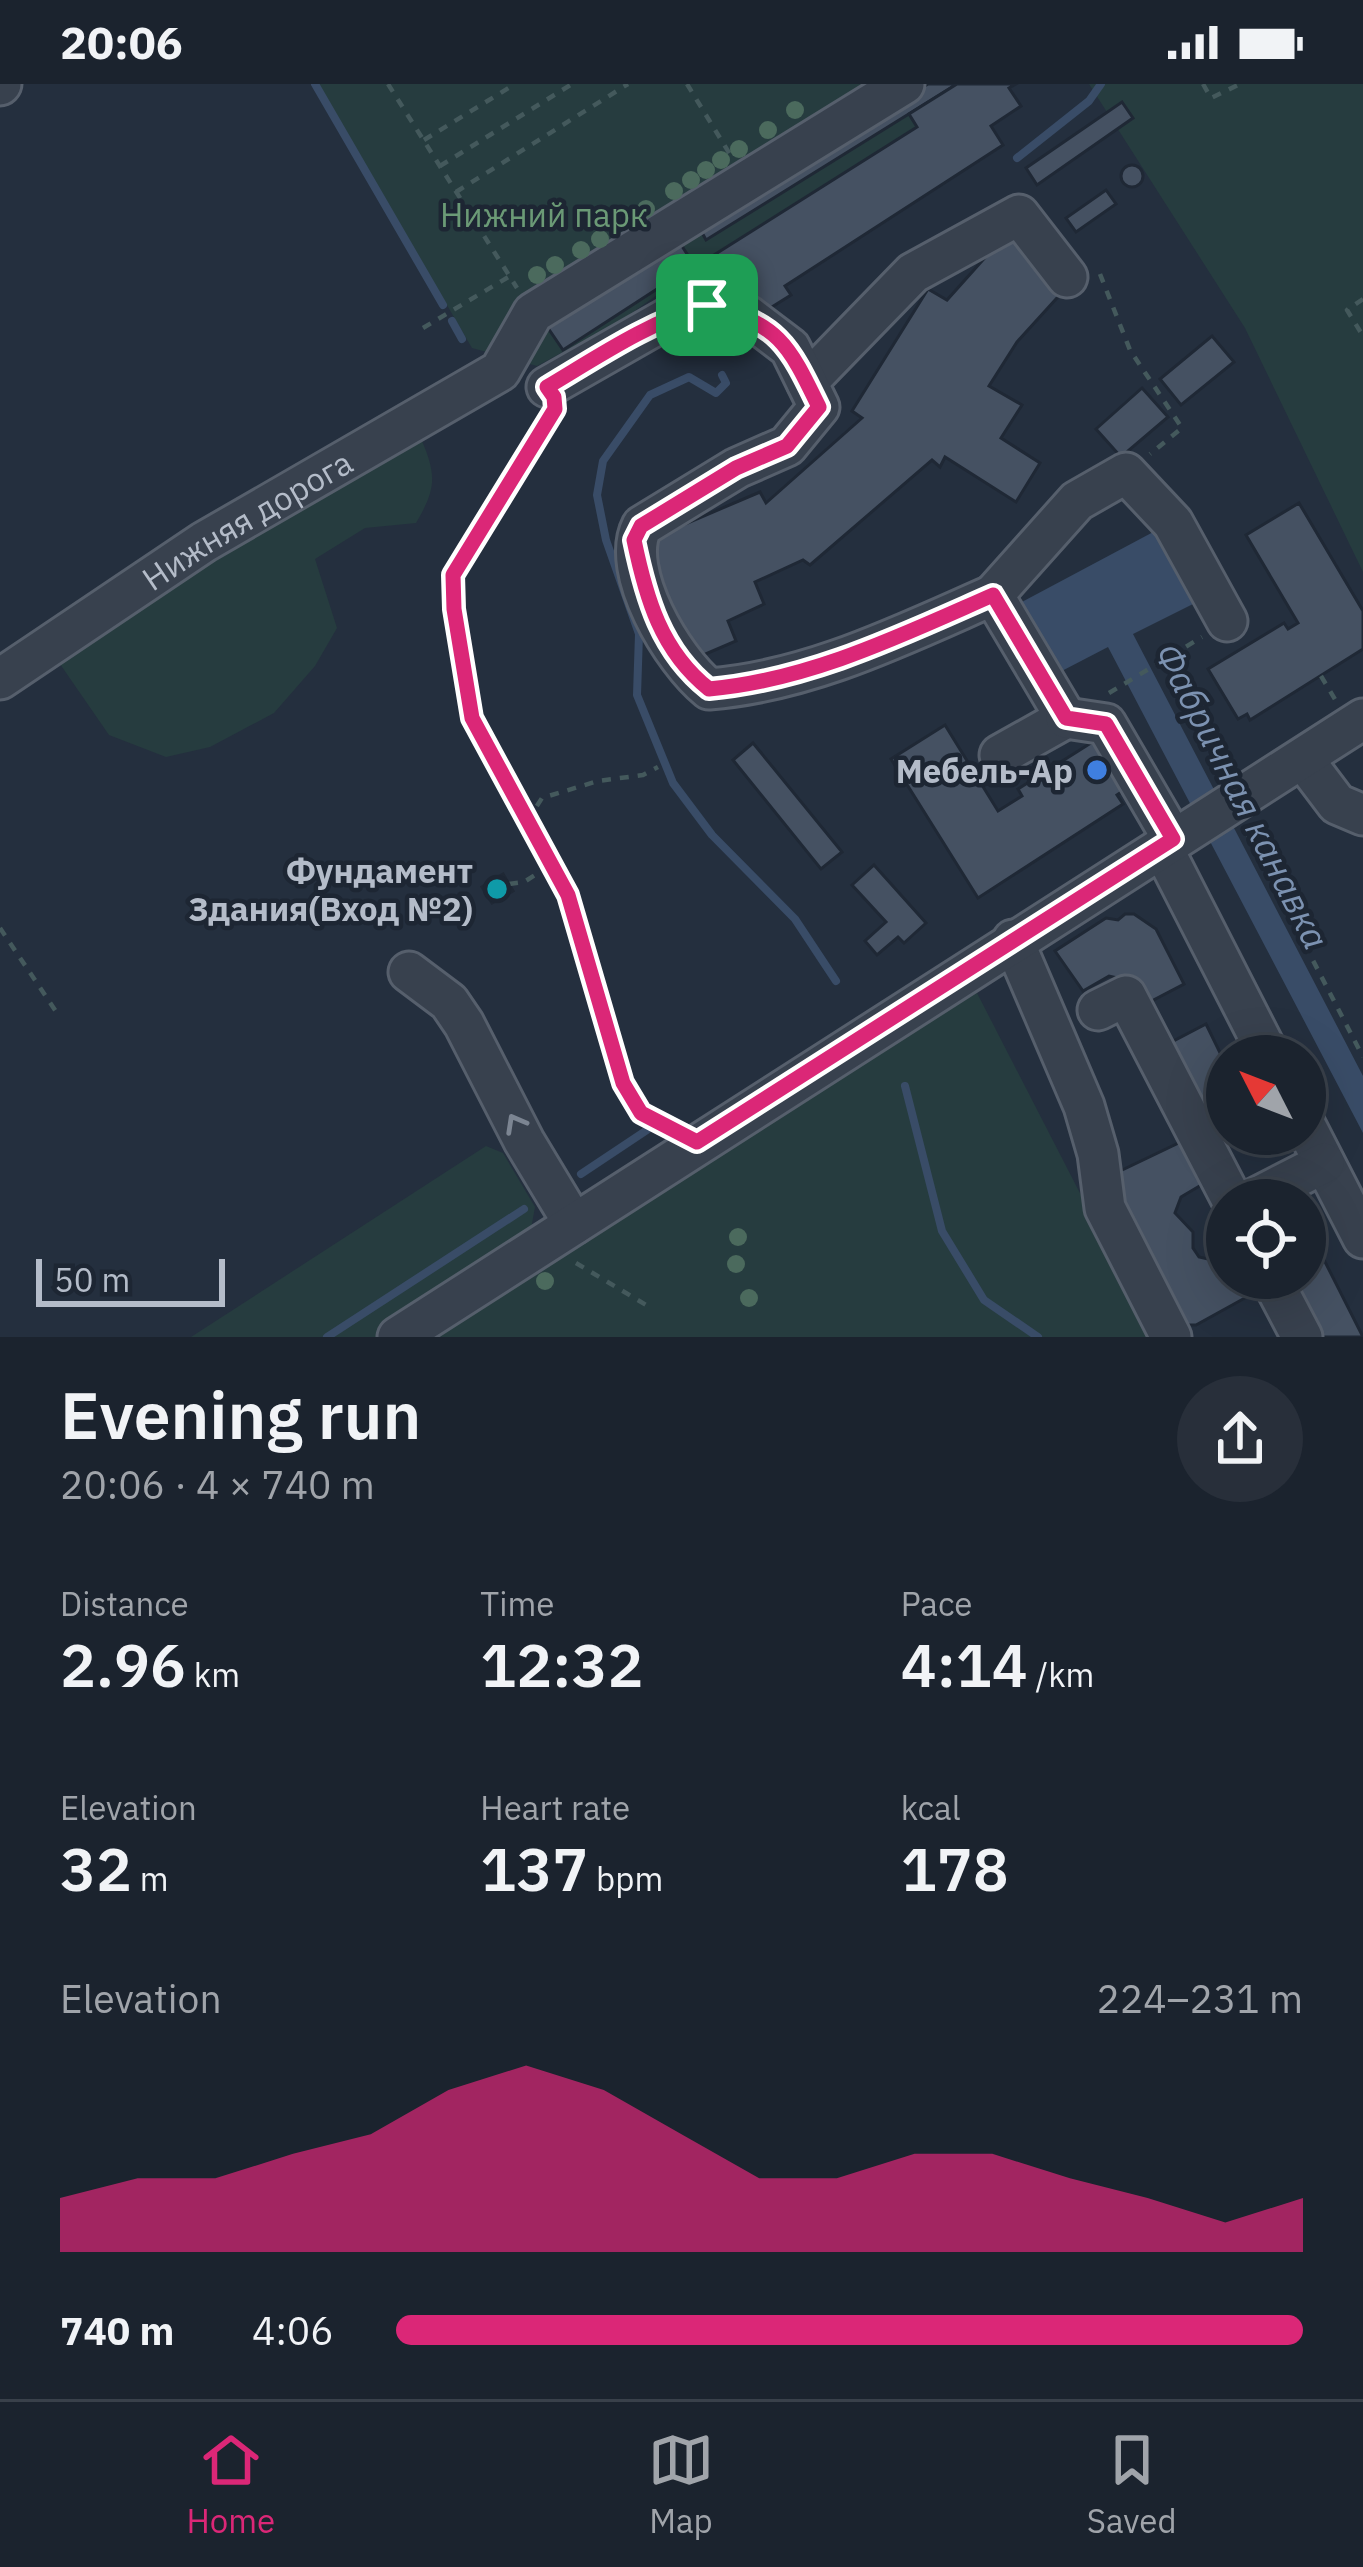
<!DOCTYPE html>
<html lang="en">
<head>
<meta charset="utf-8">
<style>
  :root { --surface:#1b232e; --page:#282f3a; --text:#f1f3f6; --muted:#a0a4aa; --line:#39404a; --accent:#db2777 }
  body { margin:0; font-family:"IBM Plex Sans",sans-serif; background:var(--page); color:var(--text); height:100vh; display:flex; flex-direction:column; font-size:45px; white-space:nowrap }
  * { box-sizing:border-box; margin:0 }
  p { font-size:39px; color:var(--muted) }
  .icon { flex:none; width:66px; height:66px; fill:none; stroke:currentColor; stroke-width:2; stroke-linecap:round; stroke-linejoin:round }
  .map { position:relative; height:1253px; overflow:hidden }
  .details { display:flex; flex-direction:column; background:var(--surface); flex:1 }
  .details>* { flex:none }
  .needle { width:78px; rotate:312deg }
  .controls { position:absolute; left:1206px; top:951px; display:grid; gap:24px }
  .controls a { display:grid; place-items:center; width:120px; height:120px; border-radius:50%; background:var(--surface); box-shadow:0 12px 48px #0002,0 0 0 3px var(--line); font-size:60px }
  .scale { position:absolute; left:36px; bottom:30px; width:189px; box-sizing:border-box; padding-left:12px; border:6px solid #b4bcc9; border-top:0; font-size:33px; line-height:42px; white-space:nowrap; color:#b4bcc9; -webkit-text-stroke:9px #1d2633; paint-order:stroke }
  .pin { position:absolute; display:grid; place-items:center; width:102px; height:102px; color:#fff; margin:-51px; border-radius:24px; box-shadow:0 6px 18px #0006 }
  .round { display:grid; place-items:center; flex:none; width:126px; height:126px; border-radius:63px; background:var(--page) }
  .summary { display:flex; align-items:center; justify-content:space-between; height:204px; padding:0 60px }
  h1 { font-size:66px; font-weight:600; line-height:90px }
  .figures { display:grid; grid-template-columns:repeat(3,1fr); gap:18px; height:204px; padding:12px 60px }
  .figures div { display:grid; align-content:center }
  .figures b { font-size:60px; font-weight:600 }
  .figures small { font-size:33px; font-weight:400 }
  .figures p { font-size:33px }
  .chart { height:336px; padding:24px 60px }
  .chart p { display:flex; justify-content:space-between }
  .chart svg { width:100%; height:216px; margin-top:12px; fill:var(--accent); opacity:.7 }
  ul { padding:0 60px; list-style:none; font-size:39px }
  li { display:grid; grid-template-columns:192px 144px 1fr; align-items:center; height:90px }
  li i { height:30px; border-radius:15px; background:var(--accent) }
  .status { display:flex; justify-content:space-between; align-items:center; height:84px; padding:0 60px; background:var(--surface); direction:ltr }
  .status svg { height:33px; fill:currentColor }
  .tabs { display:flex; justify-content:space-around; align-items:center; height:168px; border-top:3px solid var(--line); background:var(--surface); font-size:33px; color:var(--muted) }
  .tabs a { display:grid; justify-items:center; gap:6px }
  .tabs .current { color:var(--accent) }
  .map>svg:first-child { display:block }
  .green { fill:#263c3f }
  .water { fill:#394c67 }
  .lines { fill:none; stroke-linecap:round; stroke-linejoin:round }
  .stream { stroke:#394c67; stroke-width:8 }
  .building { fill:#455162; stroke:#1f2835; stroke-width:3 }
  .minor-casing { stroke:#565f6c; stroke-width:45 }
  .path { stroke:#44595c; stroke-width:4.5; stroke-dasharray:9 9; stroke-linecap:butt }
  .minor { stroke:#38414e; stroke-width:39 }
  .tree { fill:#4b6a5d }
  .oneway { stroke:#7c8592 }
  .route-casing { stroke:#fff; stroke-width:24 }
  .route { stroke:#db2777; stroke-width:15 }
  .shop-dot { fill:#3f7fe0; stroke:#1d2633; stroke-width:4.5 }
  .culture-dot { fill:#0f9aa8; stroke:#1d2633; stroke-width:4.5 }
  .labels { text-anchor:middle; dominant-baseline:central; stroke-width:9; stroke-linejoin:round; paint-order:stroke }
  .park-label { font-size:33px; fill:#6b9a76; stroke:#1d2633 }
  .street-label { font-size:33px; fill:#b4bcc9; stroke:#1d2633 }
  .poi-label { font-size:33px; font-weight:bold; fill:#b4bcc9; stroke:#1d2633; text-anchor:end }
  .water-label { font-size:36px; font-style:italic; fill:#7c92b1; stroke:#1d2633 }
</style>
</head>
<body>
<div class="status"><b>20:06</b><svg viewBox="0 0 49 12"><path d="M0 12V9h3v3zM5 12V6h3v6zM10 12V3h3v9zM15 12V0h3v12zM26 1h20v11H26zM47 4h2v5h-2z"/></svg></div>
<div class="map">
<svg width="1363" height="1253" viewBox="0 0 1363 1253">
  <rect width="100%" height="100%" fill="#242f3e"/>
  <g class="green">
    <path d="M318,0H957L910,30L917,43L706,176L622,236L537,282L472,264Z"/>
    <path d="M1089,0H1363V488L1245,244Z"/>
    <path d="M419,350C436,389 438,402 416,439L365,444L315,475L337,544L315,582L274,629L210,663L166,673L109,651L51,567Z"/>
    <path d="M977,909L1154,1253H428L910,947Z"/>
    <path d="M486,1062L503,1069L535,1123L531,1145L520,1160L376,1253H191Z"/>
  </g>
  <path class="water" d="M1157,446L1195,519L1133,550L1363,992V1049L1108,563L1056,590L1020,519Z"/>
  <g class="lines">
    <g class="stream">
      <path d="M315,0L443,221"/>
      <path d="M1017,74L1089,17L1101,0"/>
      <path d="M452,237L462,255"/>
      <path d="M722,291L726,299L716,309L689,293L650,311L603,377L597,411L606,456L639,550L637,611L673,699L712,751L795,835L836,897"/>
      <path d="M905,1002L942,1147L984,1216L1038,1253"/>
      <path d="M581,1090L647,1046"/>
      <path d="M327,1253L524,1125"/>
    </g>
  </g>
  <g class="building">
    <path d="M928,0H957L706,156L699,143Z"/>
    <path d="M957,0H1016L1009,4L1021,22L991,42L1003,61L785,202L791,211L767,226L730,207L706,176L917,43L909,30Z"/>
    <path d="M1122,18L1133,34L1037,101L1026,84Z"/>
    <circle cx="1132" cy="92" r="11"/>
    <path d="M1106,106L1116,120L1076,148L1066,134Z"/>
    <path d="M1007,149L1066,204L1017,258L989,302L1022,321L1001,354L1040,379L1016,418L945,373L940,383L932,376L810,481L803,476L755,498L764,520L728,537L736,557L694,575L643,458L760,408L766,419L862,334L852,327L928,205L947,216Z"/>
    <path d="M680,159L694,181L563,266L548,244Z"/>
    <path d="M1212,252L1234,278L1181,321L1160,295Z"/>
    <path d="M1142,304L1168,333L1121,373L1096,345Z"/>
    <path d="M1299,419L1363,527V565L1250,636L1247,630L1238,635L1208,585L1284,539L1288,545L1298,539L1246,451Z"/>
    <path d="M945,641L998,727L1022,712L1018,705L1102,652L1132,701L1117,711L1123,720L978,814L891,675Z"/>
    <path d="M753,659L842,768L821,785L733,676Z"/>
    <path d="M874,781L926,839L904,859L898,853L877,871L865,857L886,838L852,801Z"/>
    <path d="M503,790L513,807L492,819L482,803Z"/>
    <path d="M1125,830H1134L1156,845L1184,900L1142,922L1127,896L1109,892L1083,907L1055,867L1106,834L1118,836Z"/>
    <path d="M1206,940L1227,983V1049L1212,1056L1164,962Z"/>
    <path d="M1187,1055L1208,1097L1181,1113L1175,1129L1193,1148V1164L1199,1173L1212,1176L1227,1168V1194H1258L1263,1204L1196,1241H1183L1109,1112L1116,1089Z"/>
    <path d="M1316,1160L1363,1253H1309L1280,1194H1305V1166Z"/>
  </g>
  <g class="lines">
    <g class="minor-casing">
      <g id="minor">
        <path d="M0,1L1,0"/>
        <path d="M807,298L913,189L1019,131L1067,193"/>
        <path d="M547,303L675,230L707,221L748,232L790,264L819,323L787,362L737,384L642,442C619,487 673,576 709,605C810,597 902,551 993,511L1066,634L1000,671"/>
        <path d="M993,511L1077,417L1126,389L1173,439L1227,537"/>
        <path id="s1" d="M0,595L204,458L500,287L533,229L904,0"/>
        <path d="M1066,634L1106,640L1173,755"/>
        <path d="M1303,675L1337,720L1363,731"/>
        <path d="M1162,763L1269,972"/>
        <path d="M1013,856L1084,1022L1098,1070L1105,1124L1171,1253"/>
        <path d="M409,888L449,918L464,940L524,1057L574,1140"/>
        <path d="M1098,926L1126,912L1232,1116"/>
        <path d="M1305,1041L1363,1154"/>
        <path d="M1252,1116L1324,1079"/>
        <path d="M1271,1194L1302,1253"/>
        <path d="M398,1253L1363,635"/>
      </g>
    </g>
    <g class="path">
      <path d="M388,0L517,204"/>
      <path d="M687,0L731,72"/>
      <path d="M1203,0L1211,14L1240,0"/>
      <path d="M424,56L515,0"/>
      <path d="M440,82L572,0"/>
      <path d="M456,108L628,0"/>
      <path d="M1100,190L1130,266L1182,344L1150,370"/>
      <path d="M1363,215L1347,226L1363,252"/>
      <path d="M423,244L510,192"/>
      <path d="M548,336L453,491L454,525L473,634L567,811L623,999L641,1029L665,1043"/>
      <path d="M1321,592L1336,617"/>
      <path d="M1109,609L1202,553"/>
      <path d="M527,737L542,714L598,697L643,691L658,683"/>
      <path d="M1247,749L1363,973"/>
      <path d="M509,800L524,798L551,781"/>
      <path d="M0,844L57,929"/>
      <path d="M576,1179L646,1221"/>
    </g>
    <use href="#minor" class="minor"/>
  </g>
  <g class="tree">
    <circle cx="795" cy="26" r="9"/>
    <circle cx="768" cy="46" r="9"/>
    <circle cx="739" cy="65" r="9"/>
    <circle cx="721" cy="76" r="9"/>
    <circle cx="706" cy="86" r="9"/>
    <circle cx="691" cy="96" r="9"/>
    <circle cx="674" cy="107" r="9"/>
    <circle cx="646" cy="125" r="9"/>
    <circle cx="632" cy="137" r="9"/>
    <circle cx="600" cy="155" r="9"/>
    <circle cx="581" cy="166" r="9"/>
    <circle cx="555" cy="181" r="9"/>
    <circle cx="537" cy="191" r="9"/>
    <circle cx="738" cy="1153" r="9"/>
    <circle cx="736" cy="1180" r="9"/>
    <circle cx="545" cy="1197" r="9"/>
    <circle cx="749" cy="1214" r="9"/>
  </g>
  <defs><path id="oneway-chevron" d="M-2-3.5L2.5 0L-2 3.5" fill="none" stroke-width="1.6" stroke-linecap="round" stroke-linejoin="round" transform="scale(3)"/></defs>
  <use class="oneway" href="#oneway-chevron" transform="translate(515 1039) rotate(-119)"/>
  <g class="lines">
    <g class="route-casing">
      <path id="route" d="M707,221C779,240 788,259 819,323L787,362L736,384L641,442L634,456C646,514 661,567 709,605C810,596 902,551 993,511L1066,634L1106,640L1173,755L697,1058L641,1029L623,999L568,811L472,634L454,525L453,491L555,325L554,313L547,303C599,272 649,238 707,221Z"/>
    </g>
    <use href="#route" class="route"/>
  </g>
  <circle class="shop-dot" cx="1097" cy="686" r="12"/>
  <circle class="culture-dot" cx="497" cy="805" r="12"/>
  <g class="labels">
    <g class="park-label">
      <text x="544" y="130">Нижний парк</text>
    </g>
    <g class="street-label">
      <text stroke="none"><textPath href="#s1" startOffset="294">Нижняя дорога</textPath></text>
    </g>
    <g class="poi-label">
      <text x="1073" y="686">Мебель-Ар</text>
      <text x="473" y="786">Фундамент<tspan x="473" dy="38">Здания(Вход №2)</tspan></text>
    </g>
    <g class="water-label">
      <text transform="translate(1243 712) rotate(63)">Фабричная канавка</text>
    </g>
  </g>
</svg>
<div class="controls">
<a><svg class="needle" viewBox="-14 -14 28 28"><path d="M0-13l5 13h-10z" fill="#e53935"/><path d="M0 13l5-13h-10z" fill="#a0a4aa"/></svg></a>
<a><svg class="icon" aria-label="locate" viewBox="0 0 24 24"><circle cx="12" cy="12" r="6"/><path d="M12 2v4M12 18v4M2 12h4M18 12h4"/></svg></a>
</div>
<div class="scale">50 m</div>
<div class="pin" style="left:707px;top:221px;background:#1e9e55"><svg class="icon" aria-label="arrive" viewBox="0 0 24 24"><path d="M6 21V4h12l-3 4 3 4H6"/></svg></div>
</div>
<section class="details">
<div class="summary"><div><h1>Evening run</h1><p>20:06 · 4 × 740 m</p></div><a class="round"><svg class="icon" aria-label="share" viewBox="0 0 24 24"><path d="M12 15V3M7 8l5-5 5 5M5 13v7h14v-7"/></svg></a></div>
<div class="figures">
<div><p>Distance</p><b>2.96<small> km</small></b></div>
<div><p>Time</p><b>12:32</b></div>
<div><p>Pace</p><b>4:14<small> /km</small></b></div>
</div>
<div class="figures">
<div><p>Elevation</p><b>32<small> m</small></b></div>
<div><p>Heart rate</p><b>137<small> bpm</small></b></div>
<div><p>kcal</p><b>178</b></div>
</div>
<div class="chart"><p><span>Elevation</span>224–231 m</p>
<svg viewBox="0 0 160 44" preserveAspectRatio="none"><path d="M0 44V33L10 29L20 29L30 24L40 20L50 11L60 6L70 11L80 20L90 29L100 29L110 24L120 24L130 29L140 33L150 38L160 33V44z"/></svg>
</div>
<ul>
<li><b>740 m</b>4:06<i style="width:100%"></i></li>
</ul>
</section>
<nav class="tabs">
<a class="current"><svg class="icon" aria-label="home" viewBox="0 0 24 24"><path d="M3 11l9-7 9 7M6 9v11h12V9"/></svg>Home</a>
<a><svg class="icon" aria-label="map" viewBox="0 0 24 24"><path d="M3 6l6-2 6 2 6-2v14l-6 2-6-2-6 2zM9 4v14M15 6v14"/></svg>Map</a>
<a><svg class="icon" aria-label="saved" viewBox="0 0 24 24"><path d="M7 4h10v16l-5-4-5 4z"/></svg>Saved</a>
</nav>
</body>
</html>
